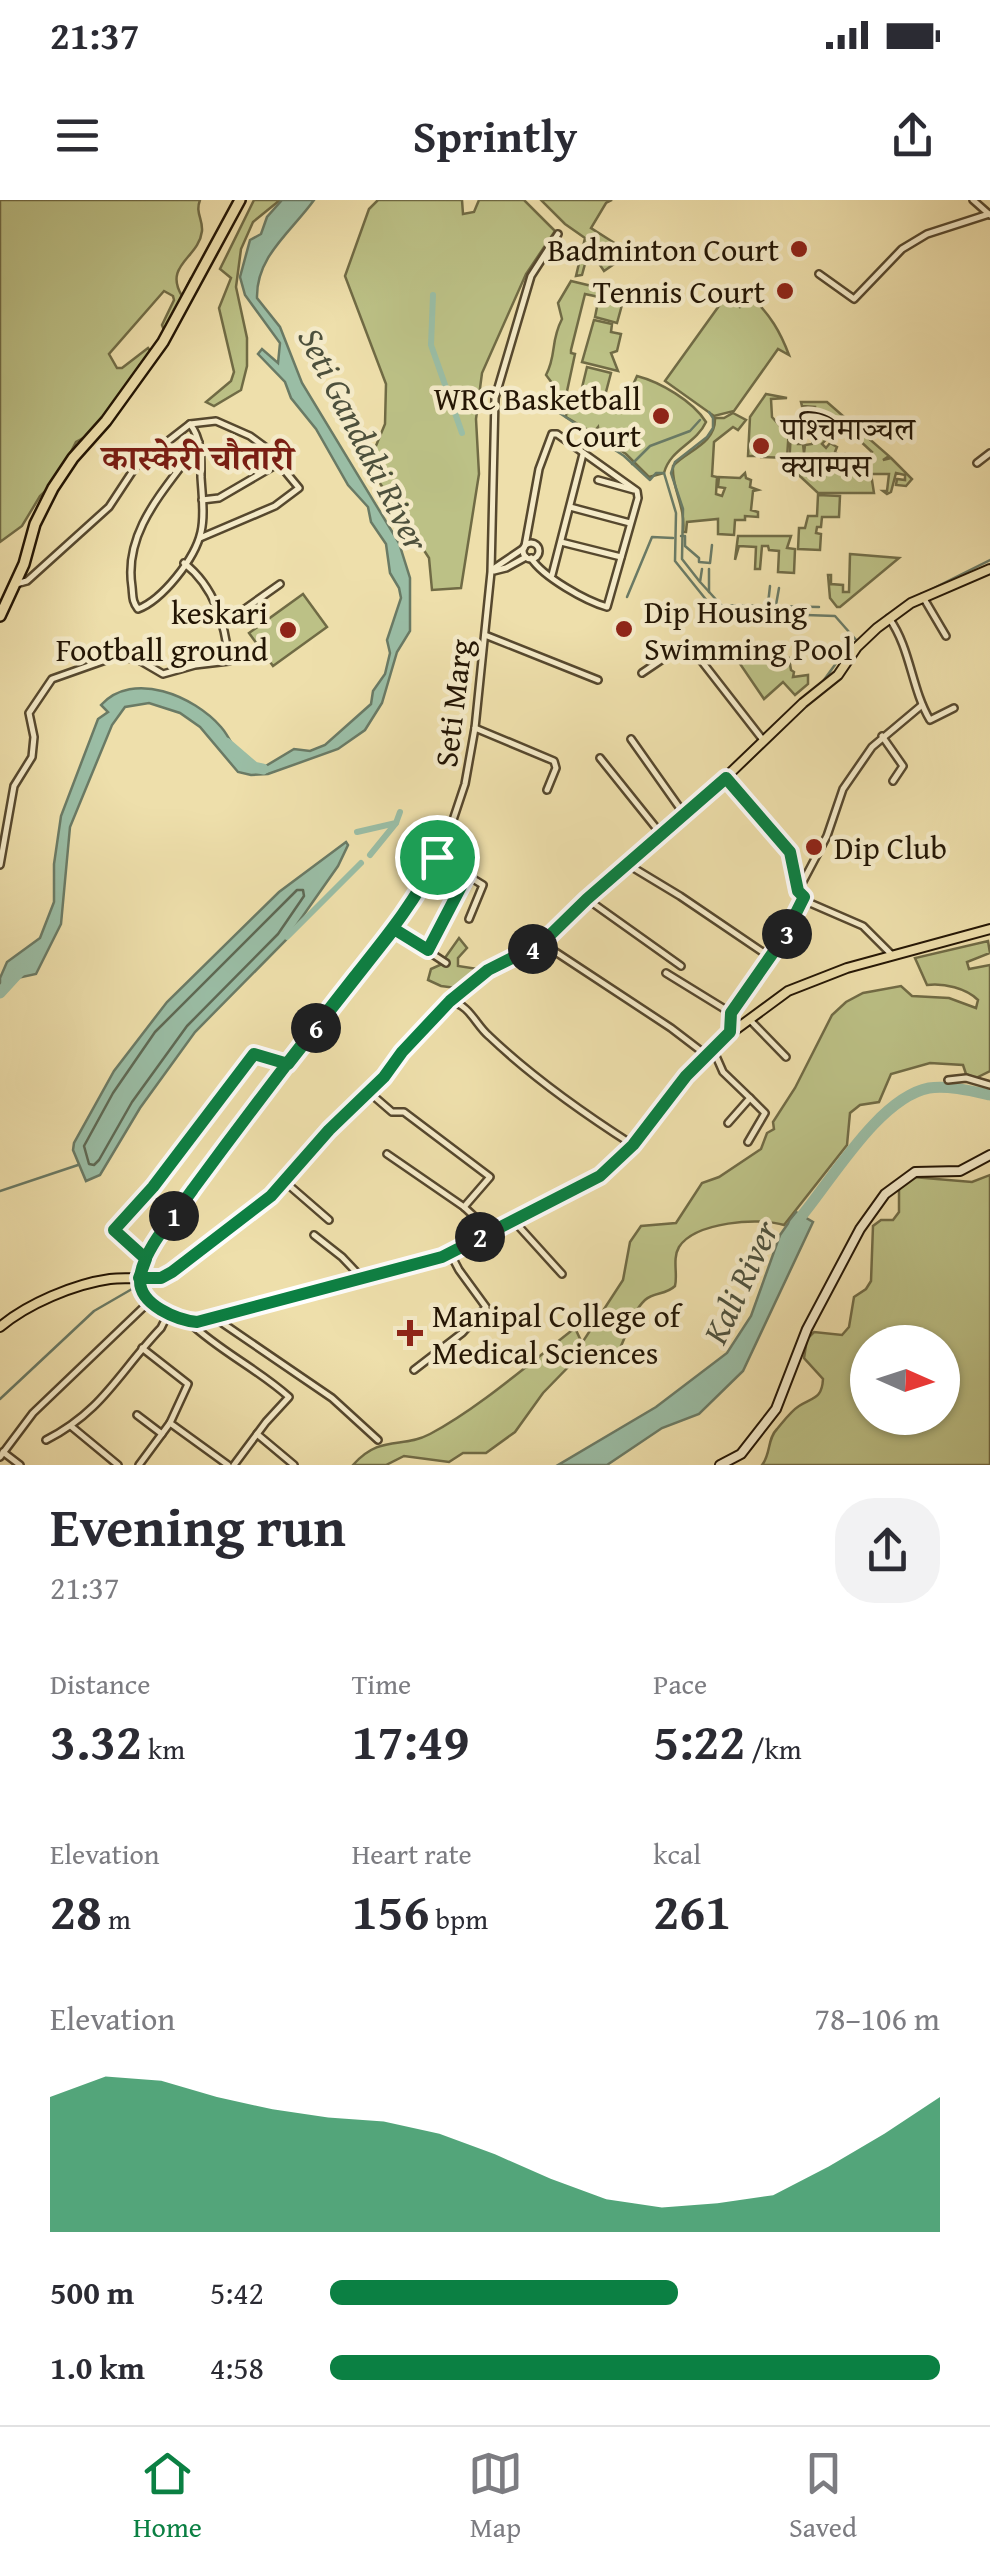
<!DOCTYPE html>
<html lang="en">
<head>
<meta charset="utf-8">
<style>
  :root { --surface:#fff; --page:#f2f2f3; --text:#2b2b33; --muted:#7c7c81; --line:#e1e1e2; --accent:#0b8043 }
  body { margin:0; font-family:"Gentium Book Plus","Noto Serif Devanagari",serif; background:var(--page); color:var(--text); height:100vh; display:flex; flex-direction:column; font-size:38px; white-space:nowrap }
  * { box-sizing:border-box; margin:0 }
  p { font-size:32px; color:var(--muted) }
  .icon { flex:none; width:55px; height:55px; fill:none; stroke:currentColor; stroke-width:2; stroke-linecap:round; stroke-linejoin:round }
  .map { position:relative; height:1265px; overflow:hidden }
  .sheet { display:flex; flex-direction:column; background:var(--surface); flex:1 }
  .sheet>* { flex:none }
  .needle { width:65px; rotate:93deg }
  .controls { position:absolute; left:850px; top:1125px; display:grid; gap:20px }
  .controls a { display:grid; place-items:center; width:110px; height:110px; border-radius:50%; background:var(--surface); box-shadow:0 2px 8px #0004; font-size:50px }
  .pin { position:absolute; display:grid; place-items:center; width:85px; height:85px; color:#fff; margin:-42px; border:5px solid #fff; border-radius:50%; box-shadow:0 2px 10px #0007 }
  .km { position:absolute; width:50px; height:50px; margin:-25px; border-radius:50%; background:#222; color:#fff; font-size:28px; line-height:50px; text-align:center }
  .round { display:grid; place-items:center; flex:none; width:105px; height:105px; border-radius:40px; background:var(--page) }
  .summary { display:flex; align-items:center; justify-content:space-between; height:170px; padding:0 50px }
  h1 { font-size:55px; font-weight:700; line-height:75px }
  .metrics { display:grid; grid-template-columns:repeat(3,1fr); gap:15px; height:170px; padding:10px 50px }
  .metrics div { display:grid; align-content:center }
  .metrics b { font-size:50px; font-weight:700 }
  .metrics small { font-size:28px; font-weight:400 }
  .metrics p { font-size:28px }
  .chart { height:280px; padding:20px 50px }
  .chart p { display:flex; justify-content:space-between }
  .chart svg { width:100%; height:180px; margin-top:10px; fill:var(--accent); opacity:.7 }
  ul { padding:0 50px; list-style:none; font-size:32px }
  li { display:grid; grid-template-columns:160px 120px 1fr; align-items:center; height:75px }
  li i { height:25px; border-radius:12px; background:var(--accent) }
  .status { display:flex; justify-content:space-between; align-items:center; height:70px; padding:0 50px; background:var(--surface); direction:ltr }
  .status svg { height:28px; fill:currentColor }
  header { display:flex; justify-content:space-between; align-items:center; height:130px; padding:0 50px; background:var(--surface); font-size:45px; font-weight:700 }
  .dock { display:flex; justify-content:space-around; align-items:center; height:140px; border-top:2px solid var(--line); background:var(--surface); font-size:28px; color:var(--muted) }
  .dock a { display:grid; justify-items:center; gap:5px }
  .dock .active { color:var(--accent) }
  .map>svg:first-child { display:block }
  .green { fill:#bcc186; stroke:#706b45; stroke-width:2.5; fill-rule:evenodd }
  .water { fill:#9abda5; stroke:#6a7a65; stroke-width:2.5 }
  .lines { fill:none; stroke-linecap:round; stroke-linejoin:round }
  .shore { stroke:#5e6954; stroke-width:2.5 }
  .stream { stroke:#6a7a65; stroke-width:2.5 }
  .canal { stroke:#9abda5; stroke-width:6 }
  .river { stroke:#9abda5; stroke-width:11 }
  .minor-casing { stroke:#56482e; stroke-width:10 }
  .secondary-casing { stroke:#231504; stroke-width:12 }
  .primary-casing { stroke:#231504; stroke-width:12 }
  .trunk-casing { stroke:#231504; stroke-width:14 }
  .minor { stroke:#f4eac8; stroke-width:5 }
  .secondary { stroke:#f4eac8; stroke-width:8 }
  .primary { stroke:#eedfab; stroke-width:8 }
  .trunk { stroke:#eedfab; stroke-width:9 }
  .route-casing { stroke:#fff; stroke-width:20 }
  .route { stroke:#0b8043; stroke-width:12 }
  .poi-dot { fill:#8f2418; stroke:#f4eac8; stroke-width:4 }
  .labels { text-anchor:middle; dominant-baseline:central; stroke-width:9; stroke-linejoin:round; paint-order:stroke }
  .poi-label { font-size:32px; fill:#231504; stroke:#f4eac8; text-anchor:end }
  .street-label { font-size:32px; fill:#231504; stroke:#f4eac8 }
  .water-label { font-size:35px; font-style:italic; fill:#4d503c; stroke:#f4eac8 }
  .neighbourhood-label { font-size:35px; font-weight:bold; fill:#7a1f14; stroke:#f4eac8 }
</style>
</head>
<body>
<div class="status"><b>21:37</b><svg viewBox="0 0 49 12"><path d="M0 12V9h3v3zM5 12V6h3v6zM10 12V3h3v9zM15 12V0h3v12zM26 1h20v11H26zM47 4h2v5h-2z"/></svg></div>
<header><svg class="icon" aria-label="menu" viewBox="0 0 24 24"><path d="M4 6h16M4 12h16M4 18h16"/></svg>Sprintly<svg class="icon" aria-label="share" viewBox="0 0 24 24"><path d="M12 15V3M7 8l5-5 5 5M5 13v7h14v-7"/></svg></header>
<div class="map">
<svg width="990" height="1265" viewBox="0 0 990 1265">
  <rect width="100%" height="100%" fill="#eedfab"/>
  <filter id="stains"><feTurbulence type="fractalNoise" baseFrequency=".002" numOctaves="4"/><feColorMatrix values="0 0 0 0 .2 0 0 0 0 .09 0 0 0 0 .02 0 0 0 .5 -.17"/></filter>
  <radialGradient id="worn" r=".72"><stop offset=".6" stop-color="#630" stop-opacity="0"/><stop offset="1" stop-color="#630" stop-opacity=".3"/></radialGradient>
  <g class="green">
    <path d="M0,0H200C195,13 203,19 202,31C199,58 163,65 182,96L191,78L196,77L199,80L164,150L166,135L162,125L174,100L173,96L164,91L109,154L117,168H122L148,148L151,152L134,188L89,235L76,242L56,281L40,296L22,326L0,342Z"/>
    <path d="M254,0H280L253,22L241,49L236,87L247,138V166L241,190L214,206L206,202L231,181L234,172L219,108L231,78L220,69Z"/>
    <path d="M378,0H462L463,14L474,12L479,0H524L555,31L526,74L482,173L476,219L479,274L461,388L432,390L429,358L368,265L385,224L386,184L345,76L369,9Z"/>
    <path d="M541,0H612L606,3L591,28L624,49L614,64L604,71L598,62L585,64L582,75L576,76L585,38L565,24Z"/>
    <path d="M571,81L625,94L617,123L595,117L599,97L585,94L571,150V153L575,154L566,196L579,200L587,167L611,173L602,207L621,212L637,176C660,182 693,201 706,222C696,244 670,249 664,273L649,277L626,254L599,236L598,227L593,233L566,217L567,204L556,199L554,203L550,200L548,205L544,203L552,183L546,175C557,154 550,142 562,119L558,103Z"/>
    <path d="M729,92L740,107L752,97C770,115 780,131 789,155L778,149L734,211L714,216L665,181Z"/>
    <path d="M594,120L612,124L611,132L621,134L617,151L611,153L618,171L582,162Z"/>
    <path d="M766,194L787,198L771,199L772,217L781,227L789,228L787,258L761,257L760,250H755V256H748L750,217Z"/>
    <path d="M801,202H827L889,256L883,260L891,258L912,279L906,286L896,285L897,279L905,280V275L896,273L891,292L887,294L883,291H887L889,274H871L874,293H818L789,266L791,232H799L798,244H803L804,253L805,245L812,244L815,230L819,231L814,227L815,207L802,206ZM836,219L850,231L854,228L862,235L858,239L872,252L865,263L861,260L856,263L845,254L840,257L835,252L837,247L830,243L826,248L822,244L832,233L827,230Z"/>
    <path d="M733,213L746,220L738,230L733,227L714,242L712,276L717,277L716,294L722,296L725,288L718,287L719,277L740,278L745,273L746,278L751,280L750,287L758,290L753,291L751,310L758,312V317L745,316V320H735L734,335L718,334V319L687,322L686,332H683C686,306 671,288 673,266C686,251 716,244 715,218H724Z"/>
    <path d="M818,295L840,296L839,317H822L821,327H817L816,333L821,334L820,350L798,349L799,328H805L808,316H817Z"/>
    <path d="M738,336H791L787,348L795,349L794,373L778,372L779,351L769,350L768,346H762L760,369H755L756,347L739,346L735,360Z"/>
    <path d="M850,354L899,358L840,407H837L830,398L828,375H831V384L843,385V392H849Z"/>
    <path d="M303,394L327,427L273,466L249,433Z"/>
    <path d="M760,451H765L766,456L789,458L791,470L794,472L793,477L808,475V484L795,495L783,482L764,499L736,458L759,457Z"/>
    <path d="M459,738L467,748L458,758V766L478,769L456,788L441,786L428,780L431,769L440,765Z"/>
    <path d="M988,741L990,753L967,762L969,769L990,765V871L976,878L966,874L963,865L930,863L891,874L879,902L860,905L850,913L847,945L784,1025C759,1017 695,1022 679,1047C672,1059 678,1074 675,1086C666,1095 654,1092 645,1100C631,1113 627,1136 618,1152L591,1151L578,1157L543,1193L515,1232L486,1253H463L449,1262L404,1256L386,1265H353C380,1234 402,1249 430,1234C479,1208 531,1162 575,1128L582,1143L623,1080L630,1042L641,1026L676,1023L702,983L719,977L761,949L767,933L774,929L773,922L795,888L832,815L846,802L863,793L901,786L912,796L949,798L976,808L978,800C966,788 944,783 927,785L915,758Z"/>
    <path d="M990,975V1265H762C771,1254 767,1239 777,1229C783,1222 791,1211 799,1206C813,1197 822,1199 823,1179L804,1158L807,1139L814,1132L842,1135L849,1127L854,1097L866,1089L871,1081L873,1026L881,1020H893L899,1012V989L913,977L972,982ZM868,1142H942V1218H868Z"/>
  </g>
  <g class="water">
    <path d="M282,0H314C292,31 256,56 257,98L280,127L302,183L399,343L410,378V431L397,452L382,503L365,530L338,549L268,574L251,575L238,572L200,527L180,513L149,503L125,507L112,525L70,627L61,724L36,774L8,780L0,794V778L7,762L40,738L54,702V664L61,616L98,519L108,512L101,505C133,470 194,496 221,527C230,537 234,550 242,561L264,567L294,549L310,551L325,545L371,504L373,491L385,474L390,453L387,440L401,398L399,388L390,373L386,344L371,322L368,307L348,285L316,229L291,198L285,182L258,154L262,149L278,163L280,143L245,95L240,77L250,40L261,34L267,17Z"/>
    <path d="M346,642L348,645L338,666L286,740L195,832L140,908L100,975L86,981L73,950L74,943L114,871L167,802L279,692Z"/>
    <path d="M796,1012L813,1022L743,1171L699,1214L662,1228L607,1265H558L656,1207L727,1153L751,1116L780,1035Z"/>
  </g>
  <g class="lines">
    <path class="shore" d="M297,690H303L304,696L278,734L187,826L132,902L99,960L94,965L89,964L84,946L113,893L155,832Z"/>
    <g class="stream">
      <path d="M543,202L624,256L650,280L656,273H664L676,313L675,361L716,412L835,416L857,441"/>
      <path d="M632,264L650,246L690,231L700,220"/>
      <path d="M681,336H685V346L699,358V362L710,363L712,345"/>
      <path d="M702,369L700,382L682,359L683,309L671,273L675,262L707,237L713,228V218L709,212"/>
      <path d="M701,383L721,405L819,407"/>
      <path d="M709,392V369"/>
      <path d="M920,395L990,360"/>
      <path d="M627,397L652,337L673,338"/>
      <path d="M768,404L770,386"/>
      <path d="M776,405L779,388"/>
      <path d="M886,416L904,404"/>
      <path d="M821,484L837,462L872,427"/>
      <path d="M0,991L78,965"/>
      <path d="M0,1199L94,1111L132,1089"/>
    </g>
    <g class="canal">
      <path d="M433,95L431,145L462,233"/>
      <path d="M357,632L396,623L400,612"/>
      <path d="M370,655L396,623"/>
      <path d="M287,737L361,663"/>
    </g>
    <g class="river">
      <path d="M226,543L254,567L263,569"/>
      <path d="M0,793L22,769"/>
      <path d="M795,1024C828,987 877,898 929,888C947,885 972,891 990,895"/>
    </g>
    <g class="minor-casing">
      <g id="minor">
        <path d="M973,0L990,15"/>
        <path d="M819,74L854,99L902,49L927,34L989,14"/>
        <path d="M190,224C202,239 201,258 201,277C202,295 205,315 201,332C195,359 162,400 138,409C132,401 133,397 132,387C123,329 168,287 199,242"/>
        <path d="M977,263L990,253"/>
        <path d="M598,280L634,290"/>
        <path d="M202,300L219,298L279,263"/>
        <path d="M570,307L630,323"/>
        <path d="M561,342L621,357"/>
        <circle cx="531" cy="351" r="8"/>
        <path d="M525,346L539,269L552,234H557L637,291L638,298L607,407C586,401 543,377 531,358"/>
        <path d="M493,369L524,348"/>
        <path d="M494,371L506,368L526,357"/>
        <path d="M552,375L583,254"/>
        <path d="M16,384L27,381L109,307L136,266L190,224L216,221L250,236L265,247L299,288L275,306L200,338"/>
        <path d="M923,397L946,436"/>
        <path d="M889,418C911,449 911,488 930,520L954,508"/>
        <path d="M225,423L280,384"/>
        <path d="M485,435L598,480"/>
        <path d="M642,473L673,452L689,445L763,540"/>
        <path d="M475,528L554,561L556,568L547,590"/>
        <path d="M882,536L903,566L893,581"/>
        <path d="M631,539L684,614"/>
        <path d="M600,558L661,634"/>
        <path d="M726,577L790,652L798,691L810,703L863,726L892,755"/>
        <path d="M437,657L483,685L469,719"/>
        <path d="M627,664L680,696L770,757"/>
        <path d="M0,665L14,586L32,557L34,537L29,513L52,479L117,456L139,460L163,474L195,465L229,461C225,424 215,387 184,363"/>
        <path d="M799,689L827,636L843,589L872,547L922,505"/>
        <path d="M587,699L681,766"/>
        <path d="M394,729L446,763"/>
        <path d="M542,743L671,828L705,854"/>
        <path d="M428,749L467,675"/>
        <path d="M666,773L731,813"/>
        <path d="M450,801C470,805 475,824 489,836C532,877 583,913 633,945"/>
        <path d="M750,820L786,857"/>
        <path d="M731,832V813L793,723L804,697"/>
        <path d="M712,847L723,872L750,898L728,923"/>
        <path d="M948,880L966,878L990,885"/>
        <path d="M370,893L392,912H404L490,977L464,1007"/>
        <path d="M748,942L765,913L750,898"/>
        <path d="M387,954L464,1007L490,1031"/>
        <path d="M284,981L329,1020"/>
        <path d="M513,1020L562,1074"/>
        <path d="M314,1035L342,1057L360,1076"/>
        <path d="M146,1059L114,1030L153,987L254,853L288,863"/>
        <path d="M139,1078L159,1037L205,973L412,705L449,632L465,584L475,528L491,372L495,198L531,76L558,34"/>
        <path d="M215,1118L332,1198L378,1240"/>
        <path d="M190,1123C221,1152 258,1169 289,1197L266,1222L234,1265"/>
        <path d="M142,1148L188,1184L170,1223"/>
        <path d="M414,1170L462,1133L486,1107L459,1070L450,1053"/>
        <path d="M137,1215L162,1234"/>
        <path d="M72,1227L118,1265"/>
        <path d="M257,1234L294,1265"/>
        <path d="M46,1240C103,1211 119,1172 161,1128L167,1116"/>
        <path d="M3,1252L20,1265"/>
        <path d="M0,1257L33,1213L150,1101"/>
        <path d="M139,1265L170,1223L228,1265"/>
      </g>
    </g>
    <g class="secondary-casing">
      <path id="secondary" d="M720,1265L741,1254L776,1209L807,1129L860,1029L885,994L915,972L960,971L990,955"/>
    </g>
    <g class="primary-casing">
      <g id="primary">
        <path d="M139,1078C144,1106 172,1119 197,1122L450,1053L600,976L633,945L686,876L712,847L788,791L847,768L990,729"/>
        <path d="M0,1127C27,1104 74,1084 110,1079C132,1076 153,1083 173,1072L271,996L329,930L385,877L450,801L488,771L542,743L587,699L726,577L803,503L838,475L857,447L877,428L911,403L990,369"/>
      </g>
    </g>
    <g class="trunk-casing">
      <path id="trunk" d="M0,416L24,364L35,324L53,288L73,258L106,221L163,142L240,0"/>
    </g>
    <use href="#minor" class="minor"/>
    <use href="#secondary" class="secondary"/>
    <use href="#primary" class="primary"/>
    <use href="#trunk" class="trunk"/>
  </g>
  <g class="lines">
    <g class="route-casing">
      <path id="route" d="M437,657C415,702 386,737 355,776C300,846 246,917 193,989C178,1011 139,1054 140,1081C140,1105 177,1120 197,1122L442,1057L600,976L633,945L686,876L730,832L731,813L784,737L804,697L798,691L790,652L726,578L587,699L542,743L488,770L450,801L402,852L384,877L329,930L271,996L172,1072L161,1078H139L146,1059L114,1030L153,987L254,854L288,864L394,729L428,750L467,675L437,657"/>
    </g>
    <use href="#route" class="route"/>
  </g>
  <g class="poi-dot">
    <circle cx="799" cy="49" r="10"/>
    <circle cx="785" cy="91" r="10"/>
    <circle cx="661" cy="216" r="10"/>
    <circle cx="761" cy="246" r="10"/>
    <circle cx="624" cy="429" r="10"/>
    <circle cx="288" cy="430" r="10"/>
    <circle cx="814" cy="647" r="10"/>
    <path d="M405 1118h10v10h10v10h-10v10h-10v-10h-10v-10h10z"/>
  </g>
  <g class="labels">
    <g class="poi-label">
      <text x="779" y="49">Badminton Court</text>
      <text x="765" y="91">Tennis Court</text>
      <text x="641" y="198">WRC Basketball<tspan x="641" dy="37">Court</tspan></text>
      <text x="781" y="228" text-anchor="start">पश्‍चिमाञ्‍चल<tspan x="781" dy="37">क्याम्पस</tspan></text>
      <text x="644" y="411" text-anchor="start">Dip Housing<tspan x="644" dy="37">Swimming Pool</tspan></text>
      <text x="268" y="412">keskari<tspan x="268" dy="37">Football ground</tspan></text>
      <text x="834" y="647" text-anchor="start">Dip Club</text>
      <text x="432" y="1115" text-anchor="start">Manipal College of<tspan x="432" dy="37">Medical Sciences</tspan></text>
    </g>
    <g class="street-label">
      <text transform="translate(453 503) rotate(-83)">Seti Marg</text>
    </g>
    <g class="water-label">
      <text transform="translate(364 239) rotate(63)">Seti Gandaki River</text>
      <text transform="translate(740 1082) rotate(-65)">Kali River</text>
    </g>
    <g class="neighbourhood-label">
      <text x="198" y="257">कास्केरी चौतारी</text>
    </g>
  </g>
  <rect width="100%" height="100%" filter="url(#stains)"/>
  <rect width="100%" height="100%" fill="url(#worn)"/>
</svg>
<div class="controls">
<a><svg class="needle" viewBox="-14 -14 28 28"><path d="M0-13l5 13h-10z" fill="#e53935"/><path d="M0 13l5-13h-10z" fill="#7c7c81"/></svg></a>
</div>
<div class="pin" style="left:437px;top:657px;background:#1e9e55"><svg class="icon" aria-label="arrive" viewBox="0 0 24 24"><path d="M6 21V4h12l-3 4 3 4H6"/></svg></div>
<b class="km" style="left:174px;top:1016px">1</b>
<b class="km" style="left:480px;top:1037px">2</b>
<b class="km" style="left:787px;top:734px">3</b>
<b class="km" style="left:533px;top:749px">4</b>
<b class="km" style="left:316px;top:828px">6</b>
</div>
<section class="sheet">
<div class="summary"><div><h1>Evening run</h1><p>21:37</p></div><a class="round"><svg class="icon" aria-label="share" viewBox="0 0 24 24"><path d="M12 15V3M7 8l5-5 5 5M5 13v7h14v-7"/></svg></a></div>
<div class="metrics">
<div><p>Distance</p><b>3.32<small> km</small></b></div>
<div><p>Time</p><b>17:49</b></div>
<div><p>Pace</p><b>5:22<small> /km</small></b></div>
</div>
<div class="metrics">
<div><p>Elevation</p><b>28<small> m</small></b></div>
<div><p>Heart rate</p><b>156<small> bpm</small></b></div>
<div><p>kcal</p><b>261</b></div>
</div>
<div class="chart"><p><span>Elevation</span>78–106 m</p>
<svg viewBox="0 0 160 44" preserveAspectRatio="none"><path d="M0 44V11L10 6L20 7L30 11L40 14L50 16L60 17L70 20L80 25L90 31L100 36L110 38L120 37L130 35L140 28L150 20L160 11V44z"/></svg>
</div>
<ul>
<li><b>500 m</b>5:42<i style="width:57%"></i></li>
<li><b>1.0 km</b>4:58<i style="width:100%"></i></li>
</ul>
</section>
<nav class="dock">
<a class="active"><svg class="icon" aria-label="home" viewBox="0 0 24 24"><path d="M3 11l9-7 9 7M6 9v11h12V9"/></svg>Home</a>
<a><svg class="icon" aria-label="map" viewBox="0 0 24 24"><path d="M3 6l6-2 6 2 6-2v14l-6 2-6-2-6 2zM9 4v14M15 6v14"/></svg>Map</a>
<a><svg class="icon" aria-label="saved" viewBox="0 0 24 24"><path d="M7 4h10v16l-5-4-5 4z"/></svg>Saved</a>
</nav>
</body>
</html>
